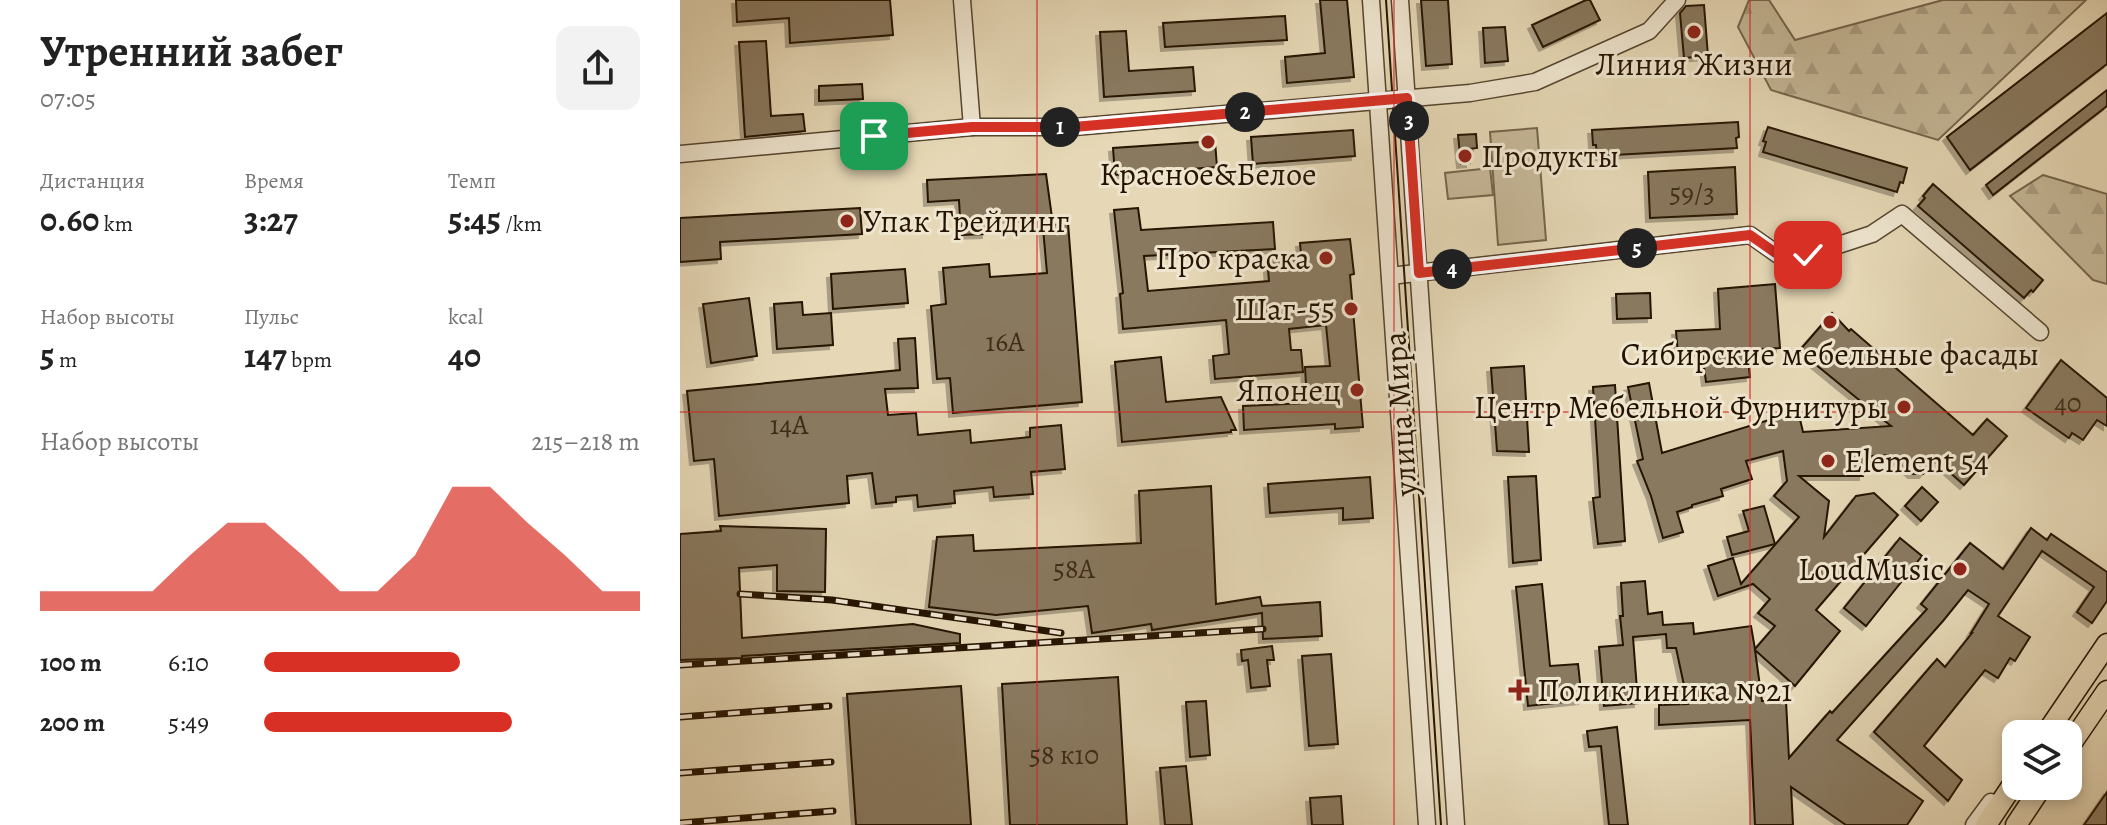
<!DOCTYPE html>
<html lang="ru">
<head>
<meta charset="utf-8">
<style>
  :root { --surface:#fff; --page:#f2f2f2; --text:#222; --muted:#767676; --accent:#d93025 }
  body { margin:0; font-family:Alegreya,serif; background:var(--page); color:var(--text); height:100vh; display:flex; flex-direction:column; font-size:30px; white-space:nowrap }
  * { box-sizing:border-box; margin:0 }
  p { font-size:26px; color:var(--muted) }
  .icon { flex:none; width:44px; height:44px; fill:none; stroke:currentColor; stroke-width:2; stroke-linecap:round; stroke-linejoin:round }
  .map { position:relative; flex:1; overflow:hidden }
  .side { display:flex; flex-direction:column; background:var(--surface); width:680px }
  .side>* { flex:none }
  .fabs { position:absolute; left:1322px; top:720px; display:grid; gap:16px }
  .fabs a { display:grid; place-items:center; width:80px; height:80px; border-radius:16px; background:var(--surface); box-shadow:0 4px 12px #0003; font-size:40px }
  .pin { position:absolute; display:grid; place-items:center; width:68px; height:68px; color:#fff; margin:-34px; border-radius:16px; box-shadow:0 4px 12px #0006 }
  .km { position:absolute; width:40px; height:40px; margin:-20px; border-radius:50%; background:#222; color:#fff; font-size:22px; line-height:40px; text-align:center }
  .round { display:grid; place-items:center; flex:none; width:84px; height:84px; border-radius:16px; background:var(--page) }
  .overview { display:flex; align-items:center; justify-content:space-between; height:136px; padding:0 40px }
  h1 { font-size:44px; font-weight:600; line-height:60px }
  .figures { display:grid; grid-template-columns:repeat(3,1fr); gap:12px; height:136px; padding:8px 40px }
  .figures div { display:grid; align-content:center }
  .figures b { font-size:34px; font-weight:600 }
  .figures small { font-size:22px; font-weight:400 }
  .figures p { font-size:22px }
  .chart { height:224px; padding:16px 40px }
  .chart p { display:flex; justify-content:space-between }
  .chart svg { width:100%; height:144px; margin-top:8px; fill:var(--accent); opacity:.7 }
  ul { padding:0 40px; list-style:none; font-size:26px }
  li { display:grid; grid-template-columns:128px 96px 1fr; align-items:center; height:60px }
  li i { height:20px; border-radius:10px; background:var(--accent) }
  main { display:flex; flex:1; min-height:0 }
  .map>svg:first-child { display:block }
  .forest { fill:url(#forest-firs); stroke:#75654c; stroke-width:2 }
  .pitch { fill:#c5b797; stroke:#75654c; stroke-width:2 }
  .building { fill:#89795f; stroke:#251300; stroke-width:2; filter:url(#shadow) }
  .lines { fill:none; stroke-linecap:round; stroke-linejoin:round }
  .minor-casing { stroke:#55442e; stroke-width:19 }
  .major-casing { stroke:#251300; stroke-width:23 }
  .minor { stroke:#efe6d0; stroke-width:16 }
  .major { stroke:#e6d8b6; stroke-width:20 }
  .tram { stroke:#251300; stroke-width:2 }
  .rail-casing { stroke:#251300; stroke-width:7 }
  .rail { stroke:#efe6d0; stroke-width:4; stroke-dasharray:12; stroke-linecap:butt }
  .route-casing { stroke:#fff; stroke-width:16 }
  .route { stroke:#d93025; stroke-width:10 }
  .grid { fill:none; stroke:#d62828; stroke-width:2; stroke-opacity:0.55 }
  .poi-dot { fill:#8f2418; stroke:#efe6d0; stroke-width:3 }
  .labels { text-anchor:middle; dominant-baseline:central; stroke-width:6; stroke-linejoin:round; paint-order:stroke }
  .number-label { font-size:28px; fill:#3e2c18 }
  .poi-label { font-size:32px; fill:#251300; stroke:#efe6d0; text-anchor:end }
  .street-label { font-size:32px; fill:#251300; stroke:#efe6d0 }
</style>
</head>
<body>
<main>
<section class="side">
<div class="overview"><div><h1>Утренний забег</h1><p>07:05</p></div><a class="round"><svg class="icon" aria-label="share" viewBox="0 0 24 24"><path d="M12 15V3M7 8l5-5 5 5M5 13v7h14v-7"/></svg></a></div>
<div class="figures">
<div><p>Дистанция</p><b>0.60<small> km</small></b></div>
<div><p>Время</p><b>3:27</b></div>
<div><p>Темп</p><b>5:45<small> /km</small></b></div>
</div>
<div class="figures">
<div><p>Набор высоты</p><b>5<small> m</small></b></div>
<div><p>Пульс</p><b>147<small> bpm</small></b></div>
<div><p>kcal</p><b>40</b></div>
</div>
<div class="chart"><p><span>Набор высоты</span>215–218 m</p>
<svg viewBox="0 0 160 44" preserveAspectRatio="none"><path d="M0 44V38L10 38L20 38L30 38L40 27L50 17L60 17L70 27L80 38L90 38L100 27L110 6L120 6L130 17L140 27L150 38L160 38V44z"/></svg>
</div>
<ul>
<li><b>100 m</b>6:10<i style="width:52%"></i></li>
<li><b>200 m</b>5:49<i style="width:66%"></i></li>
</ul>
</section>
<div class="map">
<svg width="1427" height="825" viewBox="0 0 1427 825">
  <defs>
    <pattern id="forest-firs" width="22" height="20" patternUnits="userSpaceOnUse" patternTransform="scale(2)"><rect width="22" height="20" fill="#c5b797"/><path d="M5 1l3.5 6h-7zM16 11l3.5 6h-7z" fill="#a99c80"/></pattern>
    <filter id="shadow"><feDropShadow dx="-4" dy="4" stdDeviation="0" flood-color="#0004"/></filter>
  </defs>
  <rect width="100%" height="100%" fill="#e6d8b6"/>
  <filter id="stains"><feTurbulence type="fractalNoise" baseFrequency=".0025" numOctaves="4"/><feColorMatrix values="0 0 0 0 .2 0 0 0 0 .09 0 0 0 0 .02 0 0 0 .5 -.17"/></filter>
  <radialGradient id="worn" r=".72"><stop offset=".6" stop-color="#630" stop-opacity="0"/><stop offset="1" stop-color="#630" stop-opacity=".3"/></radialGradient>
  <g class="forest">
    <path d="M1069,0H1089L1115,40L1263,0H1406L1258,140L1091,90L1058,27Z"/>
    <path d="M1363,175L1427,194V284L1413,280L1330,196Z"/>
  </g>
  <g class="pitch">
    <path d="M857,128L866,240L818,245L810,132Z"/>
    <path d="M810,168L813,195L768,199L765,173Z"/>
  </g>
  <g class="building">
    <path d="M56,0H210L213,35L110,43L109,18L57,22Z"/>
    <path d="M640,0H667L674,77L607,83L605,57L645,53Z"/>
    <path d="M741,0H768L772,64L746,66Z"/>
    <path d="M906,0H910L920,20L863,47L852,25Z"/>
    <path d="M1024,5L1028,56L1004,58L1000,13L1006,6Z"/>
    <path d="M1427,13V64L1290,170L1267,137Z"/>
    <path d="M605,16L607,40L485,47L483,23Z"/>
    <path d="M825,27L828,61L805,63L803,28Z"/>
    <path d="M446,31L449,71L513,67L515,91L424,97L420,32Z"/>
    <path d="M86,41L91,116L123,114L125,131L65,137L59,42Z"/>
    <path d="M182,84L183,99L139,101V86Z"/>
    <path d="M1427,90V106L1313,195L1306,185Z"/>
    <path d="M1058,122L1059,137L1056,138L1057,148L917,156L916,145H913L912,130Z"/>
    <path d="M1088,127L1227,168L1223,183L1220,182L1217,192L1083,152L1086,142L1083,141Z"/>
    <path d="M673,130L675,156L573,164L571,137Z"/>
    <path d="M796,134L797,148L789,149L790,163L781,164L778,135Z"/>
    <path d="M535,141L537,167L435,175L433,148Z"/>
    <path d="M1055,167L1057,214L970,218L968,172Z"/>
    <path d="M366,174L373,225L388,223L402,402L273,413L270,378L257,379L251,306L266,304L263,268L309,264L310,277L367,273L362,217L305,220L306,234L281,235L279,200L248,202L247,180Z"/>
    <path d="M1253,184L1363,280L1353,292L1351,290L1344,298L1238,206L1245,198L1243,196Z"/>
    <path d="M180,208L182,234L40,242L41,259L0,262V218Z"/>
    <path d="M458,208L461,230L593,222L595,249L464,256L468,291L589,281L587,258L621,255L620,243L670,239L674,274L670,275L683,427L655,429V424L564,430L563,406L627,403L625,367L650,366L646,325L609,329L611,350H621L623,372L535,379L533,356L549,354L546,320L443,329L440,294L443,293L434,210Z"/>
    <path d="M225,269L228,303L153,309L151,274Z"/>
    <path d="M1095,284L1100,348L1067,350L1070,377L1026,382L1022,352L998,354L996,331L1040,329L1038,289Z"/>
    <path d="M970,293L971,318L937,319L936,294Z"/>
    <path d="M69,298L77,356L31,363L23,304Z"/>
    <path d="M122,302L123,315L151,313L153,345L97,349L94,304Z"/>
    <path d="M1152,313L1169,331L1171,329L1293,435L1307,419L1327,436L1284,485L1257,461L1255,463L1254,462L1243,474H1232L1211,455L1192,456L1193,467L1183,468V476H1119L1149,501L1144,537L1176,496L1194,493L1218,515L1136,610L1160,631L1115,686L1075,650L1082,701H1106L1109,758L1150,711L1152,713L1247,609L1241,604L1290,543L1323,569L1351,528L1367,540L1371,534L1427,572V601L1412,623L1397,612L1414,587L1362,551L1318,616L1350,637L1335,661L1330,658L1318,678L1305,670L1244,746L1282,780L1268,801L1194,732L1257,659L1265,667L1292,633H1291L1309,604L1288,590L1263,621L1157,740L1243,801L1227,825H1166L1111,787L1113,825H1075L1070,720L979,725V705L1008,704L996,648H987L986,634L953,637L958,703L924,706L919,647L943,645L940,616H943L941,583L965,581L968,614L982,612L983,625L1013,623L1014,634L1071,626L1075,649L1095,626L1078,613L1090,599L1073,584L1038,596L1028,566L1053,558L1061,584L1119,517L1094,496L1107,481L1103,451L1066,461L1072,479L1041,489L1043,496L1012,505V507L997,512L1003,532L983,538L971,496L957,461L963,459L948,387L969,383L982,453L1118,411L1123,432L1211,426L1119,351Z"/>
    <path d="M235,338L238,388L205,389L208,415L236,413L238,435L290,430L291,443L350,437V428L381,425L385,469L351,472L353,494L314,497L313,487L274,491L275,503L238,507L237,495L216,497V502L196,504L192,473L167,476L169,503L39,516L34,459L14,461L7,391L220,370L218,339Z"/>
    <path d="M481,357L486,402L541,397L556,430H551V432L442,442L435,362Z"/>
    <path d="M1381,360L1427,398V426L1417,420L1403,440L1392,433L1389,438L1346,408Z"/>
    <path d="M844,366L849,452L817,451L811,368Z"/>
    <path d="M935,385L945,541L918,544L913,498L920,497L913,387Z"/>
    <path d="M856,476L861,560L833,563L828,477Z"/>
    <path d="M690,477L693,518L663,520V508L590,513L588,484Z"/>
    <path d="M531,486L536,604L580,597L582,606L640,602L642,636L583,639L582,613L472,630L471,624L412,633L408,606L316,615L249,607L257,537L293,535L294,551L461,543L459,491Z"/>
    <path d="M1242,487L1258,502L1241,521L1225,506Z"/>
    <path d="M1084,506L1095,544L1052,555L1047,537L1069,531L1063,511Z"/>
    <path d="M40,526L146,529L145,592L97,591V565L59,568L62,638L233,624L280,634V643L62,656V658L0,660V534L41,531Z"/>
    <path d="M1220,538L1242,556L1186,626L1164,608Z"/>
    <path d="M862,584L870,666L898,664L902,700L848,706L836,587Z"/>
    <path d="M592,646L594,660H587L590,686L571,688L568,660L562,661L561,650Z"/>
    <path d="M651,654L658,744L629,746L622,656Z"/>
    <path d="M438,677L447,825H330L322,684Z"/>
    <path d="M281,686L291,825H176L167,694Z"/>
    <path d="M526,701L530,755L510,757L506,702Z"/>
    <path d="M937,727L948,825H929L921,746L909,747L907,731Z"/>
    <path d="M506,766L512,825H485L480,768Z"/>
    <path d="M1427,792V825H1404Z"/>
    <path d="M661,796L663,825H632L630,798Z"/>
  </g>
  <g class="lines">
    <g class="minor-casing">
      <g id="minor">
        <path d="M282,0L292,127"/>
        <path d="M691,0L747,825"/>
        <path d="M720,0L776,825"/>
        <path d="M0,154L292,127H394L790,93L855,82L969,31L997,0"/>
        <path d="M710,276L1070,235L1100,256L1128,255L1192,234L1222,214L1360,332"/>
        <path d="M1294,825L1311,802"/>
      </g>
    </g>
    <g class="major-casing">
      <g id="major">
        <path d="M1366,734L1427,644"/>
        <path d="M1388,748L1427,691"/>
        <path d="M1306,825L1336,780"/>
        <path d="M1336,825L1362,786"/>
      </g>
    </g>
    <use href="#minor" class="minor"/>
    <use href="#major" class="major"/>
    <path class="tram" d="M706,0L761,825"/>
    <g class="rail-casing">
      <g id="rail">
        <path d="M60,594L152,600L381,633"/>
        <path d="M0,665L583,629"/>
        <path d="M0,717L149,706"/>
        <path d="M0,773L151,762"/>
        <path d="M0,823L153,811"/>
      </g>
    </g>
    <use href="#rail" class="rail"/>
  </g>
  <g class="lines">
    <g class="route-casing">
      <path id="route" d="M194,136L292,127H394L727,98L739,273L1070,235L1100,256L1128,255"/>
    </g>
    <use href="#route" class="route"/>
  </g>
  <path class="grid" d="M357,0V825M714,0V825M1070,0V825M0,412H1427"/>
  <g class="poi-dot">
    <circle cx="1014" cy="32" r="8"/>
    <circle cx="528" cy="142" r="8"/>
    <circle cx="785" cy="156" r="8"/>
    <circle cx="167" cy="221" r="8"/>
    <circle cx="646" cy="258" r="8"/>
    <circle cx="671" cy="309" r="8"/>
    <circle cx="1150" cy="322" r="8"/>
    <circle cx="677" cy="390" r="8"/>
    <circle cx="1224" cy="407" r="8"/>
    <circle cx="1148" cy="461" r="8"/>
    <circle cx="1280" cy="569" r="8"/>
    <path d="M835 678h8v8h8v8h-8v8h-8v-8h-8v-8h8z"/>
  </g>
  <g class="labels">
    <g class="number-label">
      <text x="1012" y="193">59/3</text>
      <text x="325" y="342">16А</text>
      <text x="1388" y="403">40</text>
      <text x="109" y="425">14А</text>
      <text x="394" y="569">58А</text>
      <text x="384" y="755">58 к10</text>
    </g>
    <g class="poi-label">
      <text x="1014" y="64" text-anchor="middle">Линия Жизни</text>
      <text x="801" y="156" text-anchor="start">Продукты</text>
      <text x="528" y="174" text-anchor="middle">Красное&amp;Белое</text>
      <text x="183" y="221" text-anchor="start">Упак Трейдинг</text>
      <text x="630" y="258">Про краска</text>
      <text x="655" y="309">Шаг-55</text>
      <text x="1150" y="354" text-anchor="middle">Сибирские мебельные фасады</text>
      <text x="661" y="390">Японец</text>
      <text x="1208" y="407">Центр Мебельной Фурнитуры</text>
      <text x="1164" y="461" text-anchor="start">Element 54</text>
      <text x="1264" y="569">LoudMusic</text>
      <text x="857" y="690" text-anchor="start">Поликлиника №21</text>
    </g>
    <g class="street-label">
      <text transform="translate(720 414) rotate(-94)">улица Мира</text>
    </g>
  </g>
  <rect width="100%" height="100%" filter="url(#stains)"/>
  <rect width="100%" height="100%" fill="url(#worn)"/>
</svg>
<div class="fabs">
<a><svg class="icon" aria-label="layers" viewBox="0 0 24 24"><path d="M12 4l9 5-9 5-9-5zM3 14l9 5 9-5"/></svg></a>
</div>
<div class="pin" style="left:194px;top:136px;background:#1e9e55"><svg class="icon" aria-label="arrive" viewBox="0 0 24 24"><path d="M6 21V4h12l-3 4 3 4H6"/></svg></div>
<div class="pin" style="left:1128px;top:255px;background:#d93025"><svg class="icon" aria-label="check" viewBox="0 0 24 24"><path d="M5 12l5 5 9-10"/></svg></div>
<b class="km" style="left:380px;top:127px">1</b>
<b class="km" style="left:565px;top:112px">2</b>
<b class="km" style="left:729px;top:121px">3</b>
<b class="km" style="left:772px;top:269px">4</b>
<b class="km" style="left:957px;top:248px">5</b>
</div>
</main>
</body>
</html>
